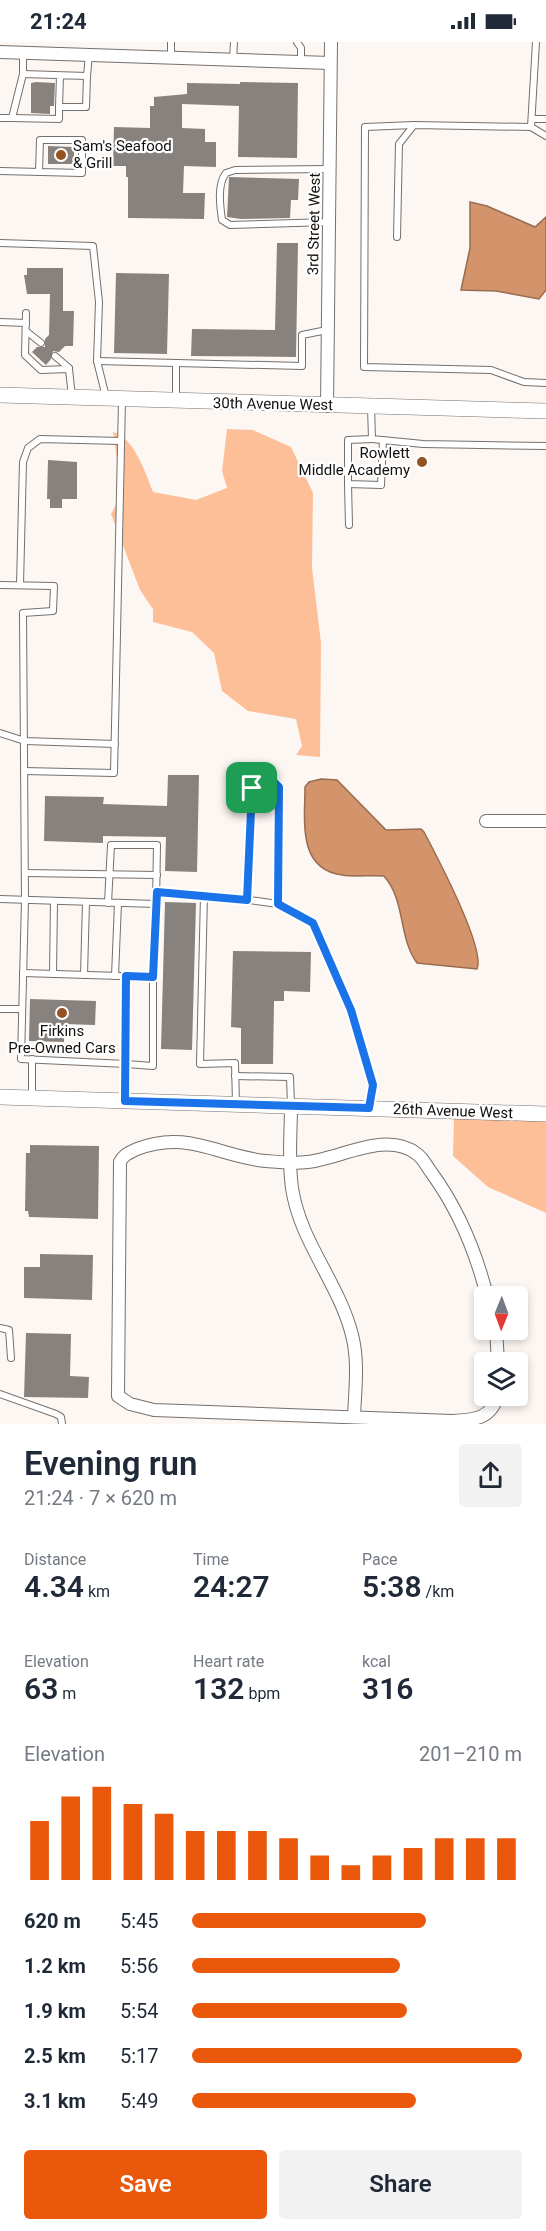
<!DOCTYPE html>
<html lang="en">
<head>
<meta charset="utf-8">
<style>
  :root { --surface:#fff; --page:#f2f2f3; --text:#1f2937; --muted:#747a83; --accent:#ea580c }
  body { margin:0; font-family:Roboto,sans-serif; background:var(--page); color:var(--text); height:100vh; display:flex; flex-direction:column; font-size:22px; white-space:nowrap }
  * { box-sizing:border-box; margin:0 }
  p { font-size:20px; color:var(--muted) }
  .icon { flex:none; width:33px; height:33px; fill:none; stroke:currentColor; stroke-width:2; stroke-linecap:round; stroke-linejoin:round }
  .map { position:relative; height:1382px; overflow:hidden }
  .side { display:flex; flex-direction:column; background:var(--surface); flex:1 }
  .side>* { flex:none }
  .needle { width:39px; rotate:181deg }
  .tools { position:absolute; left:474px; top:1244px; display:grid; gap:12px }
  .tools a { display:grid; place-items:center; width:54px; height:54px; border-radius:6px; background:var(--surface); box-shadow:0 3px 9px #0003; font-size:30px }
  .pin { position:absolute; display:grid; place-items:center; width:51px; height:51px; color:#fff; margin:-26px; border-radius:12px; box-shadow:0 3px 9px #0006 }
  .round { display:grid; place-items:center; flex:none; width:63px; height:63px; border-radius:6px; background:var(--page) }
  .summary { display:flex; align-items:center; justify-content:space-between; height:102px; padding:0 24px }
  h1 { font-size:33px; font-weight:600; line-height:45px }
  .metrics { display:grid; grid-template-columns:repeat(3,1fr); gap:9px; height:102px; padding:6px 24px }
  .metrics div { display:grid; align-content:center }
  .metrics b { font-size:30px; font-weight:600 }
  .metrics small { font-size:16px; font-weight:400 }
  .metrics p { font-size:16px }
  .chart { height:168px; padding:12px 24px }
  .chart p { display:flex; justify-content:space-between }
  .chart svg { width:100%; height:108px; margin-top:6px; stroke:var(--accent); stroke-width:6 }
  .primary-button { display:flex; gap:12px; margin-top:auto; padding:12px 24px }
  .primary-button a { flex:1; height:69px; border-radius:6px; background:var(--accent); color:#fff; font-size:24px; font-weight:600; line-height:69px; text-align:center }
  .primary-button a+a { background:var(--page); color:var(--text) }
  ul { padding:0 24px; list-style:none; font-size:20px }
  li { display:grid; grid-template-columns:96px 72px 1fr; align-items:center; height:45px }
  li i { height:15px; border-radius:8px; background:var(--accent) }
  .status { display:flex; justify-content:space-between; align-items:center; height:42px; padding:0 30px; background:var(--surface); direction:ltr }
  .status svg { height:16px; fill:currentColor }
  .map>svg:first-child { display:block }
  .green { fill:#fdbf97 }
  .water { fill:#d3946b; stroke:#996c4f; stroke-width:1.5 }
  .building { fill:#88827e }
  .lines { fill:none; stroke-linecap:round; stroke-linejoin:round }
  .service-casing { stroke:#76706d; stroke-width:8 }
  .minor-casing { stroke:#76706d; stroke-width:14 }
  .tertiary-casing { stroke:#76706d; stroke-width:16 }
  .service { stroke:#fff; stroke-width:6 }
  .minor { stroke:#fff; stroke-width:12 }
  .tertiary { stroke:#fff; stroke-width:15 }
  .route-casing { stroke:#fff; stroke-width:12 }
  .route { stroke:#1a73e8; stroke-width:8 }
  .poi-dot { fill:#945221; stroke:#fff; stroke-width:2 }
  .labels { text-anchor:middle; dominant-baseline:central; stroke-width:4.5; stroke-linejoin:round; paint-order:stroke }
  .poi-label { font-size:15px; fill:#12100e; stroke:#fff; text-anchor:start }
  .street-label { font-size:15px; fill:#12100e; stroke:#fff }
</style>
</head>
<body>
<div class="status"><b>21:24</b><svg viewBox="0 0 49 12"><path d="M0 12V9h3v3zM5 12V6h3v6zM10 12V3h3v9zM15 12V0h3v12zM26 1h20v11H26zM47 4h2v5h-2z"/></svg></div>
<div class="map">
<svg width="546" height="1382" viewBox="0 0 546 1382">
  <rect width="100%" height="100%" fill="#fdf7f3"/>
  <g class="green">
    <path d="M227,387L253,388L291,405L313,451L312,526L321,601L320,715L296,713L302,704L296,677L248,669L222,649L214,611L192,590L153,580V567L140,548L111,472L122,452L113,390C134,395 146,432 153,450L196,458L227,446L222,429Z"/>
    <path d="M454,1075L546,1079V1171L488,1145L453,1114Z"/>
  </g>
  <g class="water">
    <path d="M470,160L487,164L535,185L546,175V248L539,257L496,249L461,248L470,206Z"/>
    <path d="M321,737L337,738L386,788L421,787L424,790C436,813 486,906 477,927L417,921C398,895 406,859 384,834C370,833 355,835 342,833C297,827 305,778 305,745L309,740Z"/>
  </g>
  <g class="building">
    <path d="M36,40L55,41L54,64H50V72L31,71V41Z"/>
    <path d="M240,40L298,41L297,116L238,115L239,64L182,62V86L205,87V100H216V125L184,124L183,151H205L204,177L128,176V135H126V124H113L114,85L150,86V64H154V55L187,52V41L240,42Z"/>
    <path d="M48,104L74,105V122H48Z"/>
    <path d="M229,135L299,137L298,158H291L290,176L241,177L227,175Z"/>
    <path d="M277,201H298L296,315L191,314L192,287L275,288Z"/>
    <path d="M27,226H63V269H74L73,304H65L59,310L53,309L51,317L46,323L32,310L37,305H45V297L49,293L50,252H27L24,233H27Z"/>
    <path d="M116,231L169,232L167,312L114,311Z"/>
    <path d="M48,418L77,420V457H62V466H50V457H47Z"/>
    <path d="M168,733H199L197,830L165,829L166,795L103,794V801L44,799L45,754L104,755L103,762L167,764Z"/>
    <path d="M165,860L196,861L192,1008L161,1007Z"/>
    <path d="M233,909L311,910L310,950L284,949V959H274L273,1022H241V986L231,985Z"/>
    <path d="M30,957L96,959L95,983L64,982V1000L29,999Z"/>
    <path d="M30,1103L99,1104L98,1177L29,1175L28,1169H25L26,1111H30Z"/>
    <path d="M40,1212L93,1213L92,1258L24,1256V1225H40Z"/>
    <path d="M26,1291L71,1292L70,1334L89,1335L88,1356L24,1355Z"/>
  </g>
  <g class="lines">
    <g class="service-casing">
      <g id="service">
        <path d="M297,0L301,6V19"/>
        <path d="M171,15V0"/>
        <path d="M233,18L234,0"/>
        <path d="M23,32L87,34L86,65H59L60,34"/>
        <path d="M87,34L89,12"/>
        <path d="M0,76H12L23,32V10"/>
        <path d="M12,76L59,77V65"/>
        <path d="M532,77H546"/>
        <path d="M414,83L365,85L364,325L491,328L524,340L546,341"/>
        <path d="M531,85L536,0"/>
        <path d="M0,129L82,131V98H40L39,130"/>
        <path d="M329,180L230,183L222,178C220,164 217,142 226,131L235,128L329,127"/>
        <path d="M397,195L399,102L414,83L531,85L546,94"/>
        <path d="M0,201L93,204L99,260L97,319L106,355"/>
        <path d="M26,271L25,313L41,328L69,327L72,355"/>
        <path d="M0,280L26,281"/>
        <path d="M26,289L41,301"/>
        <path d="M55,314L69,326"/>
        <path d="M97,319L302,324V293L327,288"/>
        <path d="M176,356V321"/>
        <path d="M371,365L372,397L423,402L546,404"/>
        <path d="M372,397L348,398V442L381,443L383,398"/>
        <path d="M348,442L349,483"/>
        <path d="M0,543L54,544L53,569L23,571L25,858L21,1017L126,1022L125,1058"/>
        <path d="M20,543L23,420L28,406L40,397L121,399"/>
        <path d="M0,691L25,699L115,702"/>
        <path d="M24,729L114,731L122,358"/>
        <path d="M25,831L157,833"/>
        <path d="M157,850L228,855L278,862L313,881L351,968L373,1043L369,1065"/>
        <path d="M204,853L200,1022L235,1021L236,1062"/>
        <path d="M0,857L156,862L157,803H111L108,861"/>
        <path d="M247,858L252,746L259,740H274L279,745L278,862"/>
        <path d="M23,931L153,935L156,862"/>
        <path d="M53,932L54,859"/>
        <path d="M84,933L86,860"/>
        <path d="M115,934L118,861"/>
        <path d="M126,934V1022L153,1024V935"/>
        <path d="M0,967H22"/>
        <path d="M235,1034L290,1035L291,1063"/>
        <path d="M32,1056V1017"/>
        <path d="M0,1286L9,1288L11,1316"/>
        <path d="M0,1352L56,1372L61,1375L62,1382"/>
      </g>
    </g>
    <g class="minor-casing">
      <g id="minor">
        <path d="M0,10L330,21"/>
        <path d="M327,364L331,0"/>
        <path d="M486,779H546"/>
        <path d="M291,1064C291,1090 288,1119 292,1146C300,1200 339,1241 352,1293C359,1320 355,1348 354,1375"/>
        <path d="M487,1254C476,1210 458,1167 431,1130C427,1125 423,1116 417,1112C386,1088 340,1117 307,1120C294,1122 279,1120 266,1119C220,1115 187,1087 137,1107C129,1111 124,1112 120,1120L118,1354L130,1362L154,1368L452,1379C475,1378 491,1377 498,1353"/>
        <path d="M496,1287L498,1320"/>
      </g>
    </g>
    <g class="tertiary-casing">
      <g id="tertiary">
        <path d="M0,353L546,369"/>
        <path d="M0,1055L546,1072"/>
      </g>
    </g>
    <use href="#service" class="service"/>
    <use href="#minor" class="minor"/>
    <use href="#tertiary" class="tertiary"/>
  </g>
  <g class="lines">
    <g class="route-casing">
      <path id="route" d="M259,740H274L279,745L278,862L313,881L351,968L373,1043L369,1066L125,1059L126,934L153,935L157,850L247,858L252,746Z"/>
    </g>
    <use href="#route" class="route"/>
  </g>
  <g class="poi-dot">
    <circle cx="61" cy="113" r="6"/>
    <circle cx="422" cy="420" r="6"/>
    <circle cx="62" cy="971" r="6"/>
  </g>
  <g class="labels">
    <g class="poi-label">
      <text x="73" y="104">Sam's Seafood<tspan x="73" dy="17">&amp; Grill</tspan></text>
      <text x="410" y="411" text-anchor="end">Rowlett<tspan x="410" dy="17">Middle Academy</tspan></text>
      <text x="62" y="989" text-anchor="middle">Firkins<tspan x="62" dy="17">Pre-Owned Cars</tspan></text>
    </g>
    <g class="street-label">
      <text transform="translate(314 182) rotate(-89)">3rd Street West</text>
      <text transform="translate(273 362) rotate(1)">30th Avenue West</text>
      <text transform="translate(453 1069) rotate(2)">26th Avenue West</text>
    </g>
  </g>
</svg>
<div class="tools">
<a><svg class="needle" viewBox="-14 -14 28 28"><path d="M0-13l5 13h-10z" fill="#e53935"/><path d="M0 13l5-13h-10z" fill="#747a83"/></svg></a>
<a><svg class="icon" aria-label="layers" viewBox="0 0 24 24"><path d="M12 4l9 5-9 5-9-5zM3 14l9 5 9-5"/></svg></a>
</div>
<div class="pin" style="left:252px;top:746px;background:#1e9e55"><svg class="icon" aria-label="arrive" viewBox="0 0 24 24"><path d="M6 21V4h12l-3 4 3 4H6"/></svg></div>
</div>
<section class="side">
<div class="summary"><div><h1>Evening run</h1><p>21:24 · 7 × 620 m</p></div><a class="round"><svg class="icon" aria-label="share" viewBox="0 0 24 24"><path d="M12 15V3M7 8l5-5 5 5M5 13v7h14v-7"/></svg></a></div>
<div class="metrics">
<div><p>Distance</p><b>4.34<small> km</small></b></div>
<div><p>Time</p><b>24:27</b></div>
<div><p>Pace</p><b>5:38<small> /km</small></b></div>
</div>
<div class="metrics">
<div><p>Elevation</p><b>63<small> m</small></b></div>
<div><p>Heart rate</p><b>132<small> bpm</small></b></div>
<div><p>kcal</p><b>316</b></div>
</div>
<div class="chart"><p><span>Elevation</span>201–210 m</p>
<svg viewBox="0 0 160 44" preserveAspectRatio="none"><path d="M5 44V20M15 44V10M25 44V6M35 44V13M45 44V17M55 44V24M65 44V24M75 44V24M85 44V27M95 44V34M105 44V38M115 44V34M125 44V31M135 44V27M145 44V27M155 44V27"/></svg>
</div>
<ul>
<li><b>620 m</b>5:45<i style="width:71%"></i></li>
<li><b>1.2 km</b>5:56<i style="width:63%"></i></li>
<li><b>1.9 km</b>5:54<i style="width:65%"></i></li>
<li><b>2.5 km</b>5:17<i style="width:100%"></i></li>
<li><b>3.1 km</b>5:49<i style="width:68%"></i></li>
</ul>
<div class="primary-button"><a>Save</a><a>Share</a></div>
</section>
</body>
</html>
